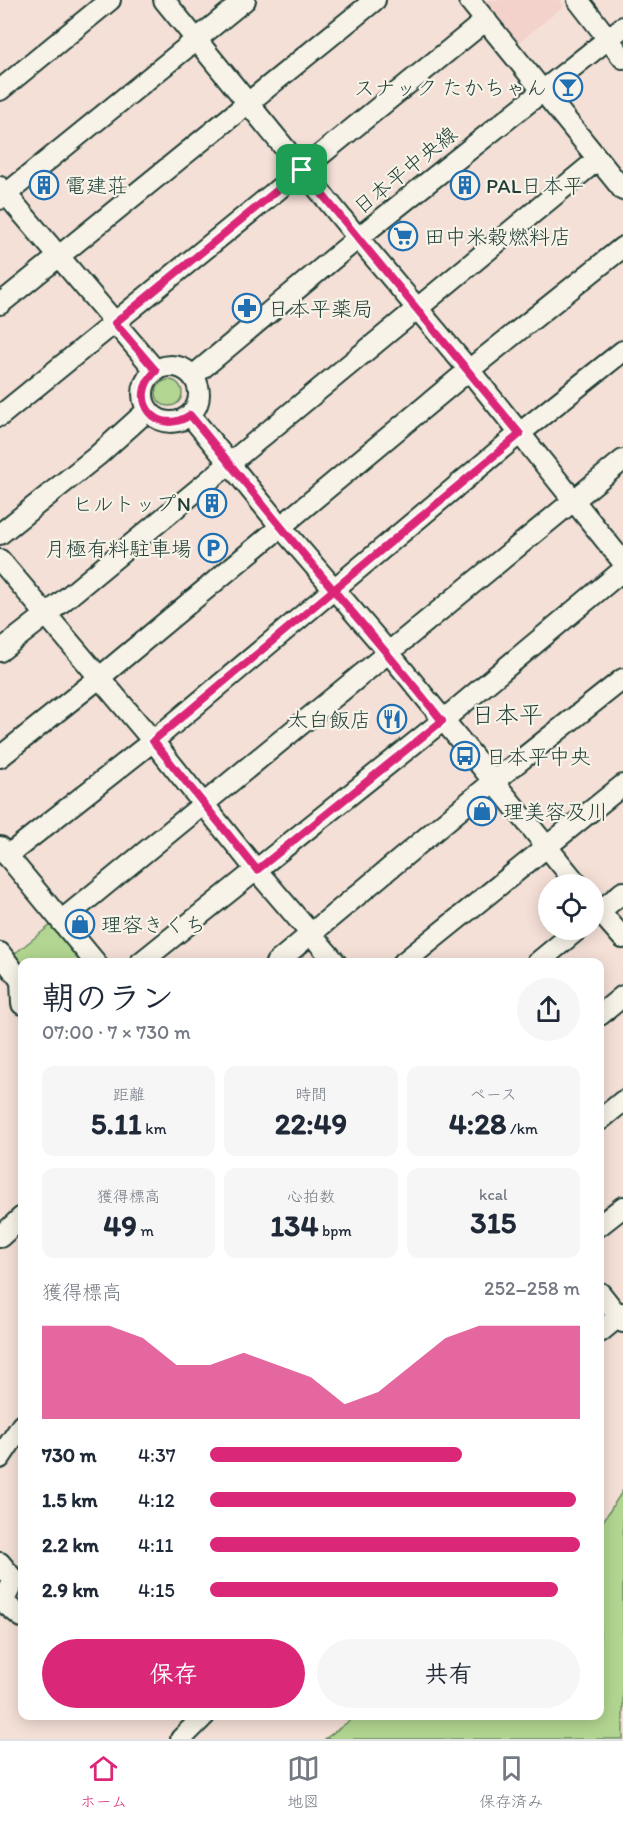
<!DOCTYPE html>
<html lang="ja">
<head>
<meta charset="utf-8">
<style>
  :root { --surface:#fff; --page:#f6f6f7; --text:#1f2937; --muted:#747a83; --line:#e0e1e3; --accent:#db2777 }
  body { margin:0; font-family:Itim,"Klee One",sans-serif; background:var(--page); color:var(--text); height:100vh; display:flex; flex-direction:column; font-size:22px; white-space:nowrap }
  * { box-sizing:border-box; margin:0 }
  p { font-size:20px; color:var(--muted) }
  .icon { flex:none; width:33px; height:33px; fill:none; stroke:currentColor; stroke-width:2; stroke-linecap:round; stroke-linejoin:round }
  .map { position:relative; flex:1; overflow:hidden }
  .panel { position:absolute; left:18px; top:958px; width:586px; height:762px; display:flex; flex-direction:column; background:var(--surface); border-radius:12px; box-shadow:0 3px 15px #0003 }
  .panel>* { flex:none }
  .tools { position:absolute; left:538px; top:874px; display:grid; gap:12px }
  .tools a { display:grid; place-items:center; width:66px; height:66px; border-radius:50%; background:var(--surface); box-shadow:0 3px 15px #0003; font-size:30px }
  .pin { position:absolute; display:grid; place-items:center; width:51px; height:51px; color:#fff; margin:-26px; border-radius:12px; box-shadow:0 3px 9px #0006 }
  .round { display:grid; place-items:center; flex:none; width:63px; height:63px; border-radius:32px; background:var(--page) }
  .headline { display:flex; align-items:center; justify-content:space-between; height:102px; padding:0 24px }
  h1 { font-size:33px; font-weight:800; line-height:45px }
  .metrics { display:grid; grid-template-columns:repeat(3,1fr); gap:9px; height:102px; padding:6px 24px }
  .metrics div { display:grid; align-content:center; border-radius:12px; background:var(--page); text-align:center }
  .metrics b { font-size:30px; font-weight:800 }
  .metrics small { font-size:16px; font-weight:400 }
  .metrics p { font-size:16px }
  .chart { height:168px; padding:12px 24px }
  .chart p { display:flex; justify-content:space-between }
  .chart svg { width:100%; height:108px; margin-top:6px; fill:var(--accent); opacity:.7 }
  .cta { display:flex; gap:12px; margin-top:auto; padding:12px 24px }
  .cta a { flex:1; height:69px; border-radius:36px; background:var(--accent); color:#fff; font-size:24px; font-weight:800; line-height:69px; text-align:center }
  .cta a+a { background:var(--page); color:var(--text) }
  ul { padding:0 24px; list-style:none; font-size:20px }
  li { display:grid; grid-template-columns:96px 72px 1fr; align-items:center; height:45px }
  li i { height:15px; border-radius:8px; background:var(--accent) }
  .tab-bar { display:flex; justify-content:space-around; align-items:center; height:84px; border-top:2px solid var(--line); background:var(--surface); font-size:16px; color:var(--muted) }
  .tab-bar a { display:grid; justify-items:center; gap:3px }
  .tab-bar .on { color:var(--accent) }
  .map>svg:first-child { display:block }
  .built { fill:#f3d2cb }
  .green { fill:#b2d691; stroke:#688a62; stroke-width:1.5 }
  .lines { fill:none; stroke-linecap:round; stroke-linejoin:round }
  .minor-casing { stroke:#1f3d34; stroke-width:24 }
  .minor { stroke:#f7f3e8; stroke-width:20 }
  .route-casing { stroke:#fff; stroke-width:12 }
  .route { stroke:#db2777; stroke-width:8 }
  .labels { text-anchor:middle; dominant-baseline:central; stroke-width:4.5; stroke-linejoin:round; paint-order:stroke }
  .poi-label { font-size:21px; fill:#1f3d34; stroke:#f7f3e8; text-anchor:start }
  .street-label { font-size:21px; fill:#1f3d34; stroke:#f7f3e8 }
  .quarter-label { font-size:24px; fill:#1f3d34; stroke:#f7f3e8 }
</style>
</head>
<body>
<div class="map">
<svg width="623" height="1739" viewBox="0 0 623 1739">
  <rect width="100%" height="100%" fill="#f5e0d7"/>
  <filter id="ink" filterUnits="userSpaceOnUse"><feTurbulence type="fractalNoise" baseFrequency=".0167" numOctaves="2"/><feDisplacementMap in="SourceGraphic" scale="12" xChannelSelector="R" yChannelSelector="G"/><feConvolveMatrix kernelMatrix="1 2 1 2 8 2 1 2 1" color-interpolation-filters="sRGB"/></filter>
  <g filter="url(#ink)">
    <path class="built" d="M475,0H560L564,6L513,47Z"/>
    <g class="green">
      <circle cx="169" cy="393" r="13"/>
      <path d="M52,924L83,963H22V974L9,958Z"/>
      <path d="M623,1490V1739H325L356,1716H600V1526Z"/>
    </g>
    <g class="lines">
      <g class="minor-casing">
        <g id="minor">
          <path d="M164,0L358,238L469,370L623,562"/>
          <path d="M469,0L623,190"/>
          <path d="M578,0L623,58"/>
          <path d="M0,90L110,0"/>
          <path d="M0,187L156,371"/>
          <path d="M0,199L245,0"/>
          <path d="M0,304L375,0"/>
          <circle cx="171" cy="394" r="28"/>
          <path d="M193,376L358,238L623,27"/>
          <path d="M190,415L281,527L389,653L578,885"/>
          <path d="M0,416L486,20"/>
          <path d="M0,534L97,456L148,410"/>
          <path d="M0,560L153,741L257,871L336,963"/>
          <path d="M0,651L46,615L597,160"/>
          <path d="M0,757L99,678L469,370L623,247"/>
          <path d="M0,847L96,963"/>
          <path d="M7,856L153,741L520,433L623,351"/>
          <path d="M594,905L623,938"/>
          <path d="M594,916L623,892"/>
          <path d="M61,921L623,460"/>
          <path d="M0,953L22,982"/>
          <path d="M140,963L442,721L623,570"/>
          <path d="M276,963L493,782L623,679"/>
          <path d="M403,963L623,785"/>
          <path d="M537,963L577,930"/>
          <path d="M21,979L22,1004"/>
          <path d="M600,1015L623,996"/>
          <path d="M600,1120L623,1101"/>
          <path d="M600,1225L623,1207"/>
          <path d="M0,1237L22,1217"/>
          <path d="M600,1293L623,1322"/>
          <path d="M600,1332L623,1313"/>
          <path d="M0,1458L22,1425"/>
          <path d="M0,1563L14,1580L3,1602L22,1617"/>
          <path d="M181,1739L204,1716"/>
        </g>
      </g>
      <use href="#minor" class="minor"/>
    </g>
  </g>
  <g class="lines" filter="url(#ink)">
    <g class="route-casing">
      <path id="route" d="M302,170L115,323L156,371C126,398 157,438 190,415C221,452 251,491 282,528C335,593 390,655 442,721L257,870L153,741L520,434L302,170"/>
    </g>
    <use href="#route" class="route"/>
  </g>
  <defs>
    <g id="bar-ring" transform="scale(1.5)"><circle r="9.5" fill="#f7f3e8" stroke="#1f6fb2" stroke-width="1.5"/><path d="M-6-5H6L.8 .8V4.5H3.5V6h-7V4.5H-.8V.8Z" fill="#1f6fb2"/></g>
    <g id="building-ring" transform="scale(1.5)"><circle r="9.5" fill="#f7f3e8" stroke="#1f6fb2" stroke-width="1.5"/><path d="M-4-6H4V6H1V3H-1V6H-4ZM-2.5-4.3h1.7v1.8h-1.7ZM.8-4.3h1.7v1.8H.8ZM-2.5-1h1.7V.8h-1.7ZM.8-1h1.7V.8H.8Z" fill="#1f6fb2"/></g>
    <g id="supermarket-ring" transform="scale(1.5)"><circle r="9.5" fill="#f7f3e8" stroke="#1f6fb2" stroke-width="1.5"/><path d="M-6-5.5h2.5l.6 2H6L4.5 2H-2.5L-4.4-4H-6ZM-1.5 3.2a1.3 1.3 0 1 0 .1 0ZM3 3.2a1.3 1.3 0 1 0 .1 0Z" fill="#1f6fb2"/></g>
    <g id="pharmacy-ring" transform="scale(1.5)"><circle r="9.5" fill="#f7f3e8" stroke="#1f6fb2" stroke-width="1.5"/><path d="M-2-6h4v4h4v4h-4v4h-4v-4h-4v-4h4Z" fill="#1f6fb2"/></g>
    <g id="parking-ring" transform="scale(1.5)"><circle r="9.5" fill="#f7f3e8" stroke="#1f6fb2" stroke-width="1.5"/><path d="M-3.5-5.5H1a3.5 3.5 0 0 1 0 7H-1V5.5H-3.5ZM-1-3.4V-.6H.8a1.4 1.4 0 0 0 0-2.8Z" fill="#1f6fb2"/></g>
    <g id="restaurant-ring" transform="scale(1.5)"><circle r="9.5" fill="#f7f3e8" stroke="#1f6fb2" stroke-width="1.5"/><path d="M-5-6h1v4h1v-4h1v4h1v-4h1v5L-1.5 .5V6h-2V.5L-5-1ZM5-6V6H3V1.5H1.5Q1.5-4 5-6Z" fill="#1f6fb2"/></g>
    <g id="bus-ring" transform="scale(1.5)"><circle r="9.5" fill="#f7f3e8" stroke="#1f6fb2" stroke-width="1.5"/><path d="M-5-6H5V4H4V6H2V4H-2V6H-4V4H-5ZM-3.5-4V0h7V-4ZM-3.5 1.2v1.5H-2V1.2ZM2 1.2v1.5H3.5V1.2Z" fill="#1f6fb2"/></g>
    <g id="shop-ring" transform="scale(1.5)"><circle r="9.5" fill="#f7f3e8" stroke="#1f6fb2" stroke-width="1.5"/><path d="M-5-2.5h2.3a2.7 3.5 0 0 1 5.4 0H5L5.5 6h-11ZM-1.5-2.5h3a1.5 2.3 0 0 0-3 0Z" fill="#1f6fb2"/></g>
  </defs>
  <g fill-rule="evenodd">
    <use href="#bar-ring" x="568" y="87"/>
    <use href="#building-ring" x="44" y="185"/>
    <use href="#building-ring" x="465" y="185"/>
    <use href="#supermarket-ring" x="403" y="236"/>
    <use href="#pharmacy-ring" x="247" y="308"/>
    <use href="#building-ring" x="212" y="503"/>
    <use href="#parking-ring" x="213" y="548"/>
    <use href="#restaurant-ring" x="392" y="719"/>
    <use href="#bus-ring" x="465" y="756"/>
    <use href="#shop-ring" x="482" y="811"/>
    <use href="#shop-ring" x="80" y="924"/>
  </g>
  <g class="labels">
    <g class="poi-label">
      <text x="547" y="87" text-anchor="end">スナック たかちゃん</text>
      <text x="65" y="185">電建荘</text>
      <text x="486" y="185">PAL日本平</text>
      <text x="424" y="236">田中米穀燃料店</text>
      <text x="268" y="308">日本平薬局</text>
      <text x="191" y="503" text-anchor="end">ヒルトップN</text>
      <text x="192" y="548" text-anchor="end">月極有料駐車場</text>
      <text x="371" y="719" text-anchor="end">太白飯店</text>
      <text x="486" y="756">日本平中央</text>
      <text x="503" y="811">理美容及川</text>
      <text x="101" y="924">理容きくち</text>
    </g>
    <g class="street-label">
      <text transform="translate(405 170) rotate(-39)">日本平中央線</text>
    </g>
    <g class="quarter-label">
      <text x="507" y="714">日本平</text>
    </g>
  </g>
</svg>
<div class="tools">
<a><svg class="icon" aria-label="locate" viewBox="0 0 24 24"><circle cx="12" cy="12" r="6"/><path d="M12 2v4M12 18v4M2 12h4M18 12h4"/></svg></a>
</div>
<div class="pin" style="left:302px;top:170px;background:#1e9e55"><svg class="icon" aria-label="arrive" viewBox="0 0 24 24"><path d="M6 21V4h12l-3 4 3 4H6"/></svg></div>
<section class="panel">
<div class="headline"><div><h1>朝のラン</h1><p>07:00 · 7 × 730 m</p></div><a class="round"><svg class="icon" aria-label="share" viewBox="0 0 24 24"><path d="M12 15V3M7 8l5-5 5 5M5 13v7h14v-7"/></svg></a></div>
<div class="metrics">
<div><p>距離</p><b>5.11<small> km</small></b></div>
<div><p>時間</p><b>22:49</b></div>
<div><p>ペース</p><b>4:28<small> /km</small></b></div>
</div>
<div class="metrics">
<div><p>獲得標高</p><b>49<small> m</small></b></div>
<div><p>心拍数</p><b>134<small> bpm</small></b></div>
<div><p>kcal</p><b>315</b></div>
</div>
<div class="chart"><p><span>獲得標高</span>252–258 m</p>
<svg viewBox="0 0 160 44" preserveAspectRatio="none"><path d="M0 44V6L10 6L20 6L30 11L40 22L50 22L60 17L70 22L80 27L90 38L100 33L110 22L120 11L130 6L140 6L150 6L160 6V44z"/></svg>
</div>
<ul>
<li><b>730 m</b>4:37<i style="width:68%"></i></li>
<li><b>1.5 km</b>4:12<i style="width:99%"></i></li>
<li><b>2.2 km</b>4:11<i style="width:100%"></i></li>
<li><b>2.9 km</b>4:15<i style="width:94%"></i></li>
</ul>
<div class="cta"><a>保存</a><a>共有</a></div>
</section>
</div>
<nav class="tab-bar">
<a class="on"><svg class="icon" aria-label="home" viewBox="0 0 24 24"><path d="M3 11l9-7 9 7M6 9v11h12V9"/></svg>ホーム</a>
<a><svg class="icon" aria-label="map" viewBox="0 0 24 24"><path d="M3 6l6-2 6 2 6-2v14l-6 2-6-2-6 2zM9 4v14M15 6v14"/></svg>地図</a>
<a><svg class="icon" aria-label="saved" viewBox="0 0 24 24"><path d="M7 4h10v16l-5-4-5 4z"/></svg>保存済み</a>
</nav>
</body>
</html>
